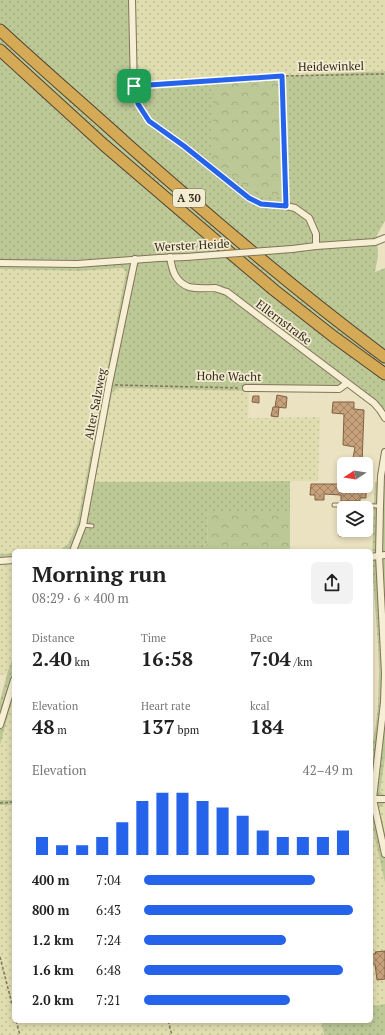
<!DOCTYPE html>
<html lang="en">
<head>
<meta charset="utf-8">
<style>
  :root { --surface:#fff; --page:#f2f2f2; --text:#222; --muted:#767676; --accent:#2563eb }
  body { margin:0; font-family:"PT Serif",serif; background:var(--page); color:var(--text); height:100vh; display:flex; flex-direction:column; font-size:15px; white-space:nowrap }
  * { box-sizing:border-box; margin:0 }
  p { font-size:13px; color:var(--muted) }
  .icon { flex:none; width:22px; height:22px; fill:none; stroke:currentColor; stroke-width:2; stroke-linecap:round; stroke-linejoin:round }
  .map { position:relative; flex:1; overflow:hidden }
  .side { position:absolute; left:12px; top:549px; width:361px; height:474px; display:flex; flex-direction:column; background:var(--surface); border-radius:6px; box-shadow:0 2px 6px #0003 }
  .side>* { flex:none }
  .needle { width:26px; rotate:258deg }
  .fabs { position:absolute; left:337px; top:457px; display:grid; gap:8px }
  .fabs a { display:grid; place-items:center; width:36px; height:36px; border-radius:6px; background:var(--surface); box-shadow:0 2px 6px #0003; font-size:20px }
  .pin { position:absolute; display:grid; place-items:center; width:34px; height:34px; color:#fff; margin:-17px; border-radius:8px; box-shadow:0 2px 6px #0006 }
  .round { display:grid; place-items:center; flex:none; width:42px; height:42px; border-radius:6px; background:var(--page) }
  .summary { display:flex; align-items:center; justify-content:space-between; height:68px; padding:0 20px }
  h1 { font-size:22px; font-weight:800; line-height:30px }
  .stats { display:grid; grid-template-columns:repeat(3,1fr); gap:6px; height:68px; padding:4px 20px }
  .stats div { display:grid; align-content:center }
  .stats b { font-size:20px; font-weight:800 }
  .stats small { font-size:11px; font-weight:400 }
  .stats p { font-size:11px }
  .chart { height:112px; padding:8px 20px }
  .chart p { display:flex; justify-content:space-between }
  .chart svg { width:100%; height:72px; margin-top:4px; stroke:var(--accent); stroke-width:6 }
  ul { padding:0 20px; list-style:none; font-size:13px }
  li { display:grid; grid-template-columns:64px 48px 1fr; align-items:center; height:30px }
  li i { height:10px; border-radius:5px; background:var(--accent) }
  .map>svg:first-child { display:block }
  .farmland { fill:url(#farmland-dots) }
  .grass { fill:url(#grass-dots) }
  .forest { fill:url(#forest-crowns) }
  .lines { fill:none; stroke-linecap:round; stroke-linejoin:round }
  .stream { stroke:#6c8b86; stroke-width:2.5 }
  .building { fill:url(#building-cross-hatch); stroke:#816142 }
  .lane-casing { stroke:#83745a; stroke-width:5 }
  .street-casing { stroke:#83745a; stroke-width:8 }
  .highway-casing { stroke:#51422e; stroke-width:13 }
  .path { stroke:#83745a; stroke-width:1.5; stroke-dasharray:3 2; stroke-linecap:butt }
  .lane { stroke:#f6efd4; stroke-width:3 }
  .street { stroke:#f6efd4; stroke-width:6 }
  .highway { stroke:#d5aa57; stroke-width:11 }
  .street-bridge-casing { stroke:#83745a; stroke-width:8; stroke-linecap:butt }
  .street-bridge { stroke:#f6efd4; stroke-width:6 }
  .route-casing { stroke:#fff; stroke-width:8 }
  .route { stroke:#2563eb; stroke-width:5 }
  .labels { text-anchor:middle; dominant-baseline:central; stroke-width:3.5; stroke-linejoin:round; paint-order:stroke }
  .shield { fill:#f3ecd1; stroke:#6d6454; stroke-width:1 }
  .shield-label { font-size:11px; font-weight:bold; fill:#342a1e }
  .street-label { font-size:12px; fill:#342a1e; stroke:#f3ecd1 }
</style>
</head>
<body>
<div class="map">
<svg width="385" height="1035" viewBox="0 0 385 1035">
  <defs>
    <pattern id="farmland-dots" width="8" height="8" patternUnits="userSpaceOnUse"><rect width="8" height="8" fill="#e0ddb0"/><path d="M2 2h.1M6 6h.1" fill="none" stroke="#c1be97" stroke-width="1.8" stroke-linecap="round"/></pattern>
    <pattern id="grass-dots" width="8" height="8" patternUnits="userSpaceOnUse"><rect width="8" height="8" fill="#bdc897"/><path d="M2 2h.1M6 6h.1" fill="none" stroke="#a3ac82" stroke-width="1.8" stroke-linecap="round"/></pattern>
    <pattern id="forest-crowns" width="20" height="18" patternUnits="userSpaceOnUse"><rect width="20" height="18" fill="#bdc897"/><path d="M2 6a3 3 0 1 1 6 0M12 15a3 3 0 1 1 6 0" fill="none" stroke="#a3ac82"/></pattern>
    <pattern id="building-cross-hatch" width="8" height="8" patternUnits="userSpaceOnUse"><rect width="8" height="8" fill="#c6a17a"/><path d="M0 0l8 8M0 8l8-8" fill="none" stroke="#a28363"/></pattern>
  </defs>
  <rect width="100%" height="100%" fill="#ebe2c2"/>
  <g class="farmland">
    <path d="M136,0H385V71L138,83Z"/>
    <path d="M122,268L126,272L77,524L68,544L61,549L36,551H14V553L0,554V269L80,271Z"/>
    <path d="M118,388L249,391L248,418L320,417L318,481L95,482L112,392Z"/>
    <path d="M14,564V654L7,674L0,675V565Z"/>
    <path d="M14,695V800H0V745Z"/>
    <path d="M385,758V796L380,791Z"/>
    <path d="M385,803V834L379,808Z"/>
    <path d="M0,805H14V1021H321L324,1035H0Z"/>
    <path d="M371,821L385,883V1004L371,1006Z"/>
  </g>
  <g class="grass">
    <path d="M0,0H136L138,83L385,71V221L377,235L378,256L375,272L385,268V410L374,399L350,381L321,391H249L118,388L112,393L95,482L290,481V513H208L207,551H36L61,549L68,544L77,524L126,272L122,268L80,271L0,269Z"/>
    <path d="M375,482H385V758L380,791L385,796V803L379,808L385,834V883L371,821V748H372L376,724L378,705L379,672L378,643L372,564L374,504Z"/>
    <path d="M14,553V564L0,565V554Z"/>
    <path d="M14,654V695L0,745V701L7,674Z"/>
    <rect x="0" y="800" width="14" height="5"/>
    <path d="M385,1004V1035H324L321,1021H371V1006Z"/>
  </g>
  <g class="forest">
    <path d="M280,82L282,196L262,197L243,185L212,160L214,84Z"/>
    <path d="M208,513H290V551H207Z"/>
  </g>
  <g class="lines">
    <path class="stream" d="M371,750H372"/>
  </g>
  <g class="building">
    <path d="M277,395L287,397L286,408L275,407Z"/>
    <path d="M253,396H259V403L252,402Z"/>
    <path d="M333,402H354V409L364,410L362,464H352L355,447L343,445L344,414L332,413Z"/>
    <path d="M273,407H279L278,417L271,416Z"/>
    <path d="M311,484H342V486H366V498H360V501H341V495L324,494V500H315V495H310Z"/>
    <path d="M339,530H363L357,536H339Z"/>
    <path d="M385,951V979L377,980L375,964H371V954H376L375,952Z"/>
  </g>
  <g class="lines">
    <g class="lane-casing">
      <g id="lane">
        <path d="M334,505L380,506"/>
        <path d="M83,525L92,526"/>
      </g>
    </g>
    <g class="street-casing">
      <g id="street">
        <path d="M132,0L134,90L138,104L149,121L184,146L249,198L261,204L286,206L295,208L309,218L316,234V246"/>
        <path d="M292,249L316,246L375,242L385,238"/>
        <path d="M170,257C172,270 175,282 189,287C197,289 206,288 215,288C219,289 223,291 227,292L374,403L380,410L385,418"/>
        <path d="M0,263L77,264L159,258L186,257"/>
        <path d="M246,388L339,389L346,384"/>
        <path d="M385,452L381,476L380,506L379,556L385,673L384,702L373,799L385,854"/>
        <path d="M73,551L83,525L109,384L135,259"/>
        <path d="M371,557L385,555"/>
        <path d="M0,561L14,560"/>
        <path d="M0,725L14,680"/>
        <path d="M373,799H385"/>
      </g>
    </g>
    <g class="highway-casing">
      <g id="highway">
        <path d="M0,30C41,68 84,105 126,143C210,217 295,290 385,357"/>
        <path d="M0,50L104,145L215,240L274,290L334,337L385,374"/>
      </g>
    </g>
    <g class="path">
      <path d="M282,76L286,200"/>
      <path d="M141,85L282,76L385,74"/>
      <path d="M115,385L240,388"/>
      <path d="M0,803L14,802"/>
      <path d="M0,957L14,1012"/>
      <path d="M16,1021L20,1035"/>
      <path d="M168,1021L172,1035"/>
    </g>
    <use href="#lane" class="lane"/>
    <use href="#street" class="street"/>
    <use href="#highway" class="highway"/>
    <g class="street-bridge-casing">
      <path id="street-bridge" d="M186,257L292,249"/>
    </g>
    <use href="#street-bridge" class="street-bridge"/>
  </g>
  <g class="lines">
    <g class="route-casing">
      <path id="route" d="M282,76L286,206L261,204L249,198L184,146L149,121L138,104L134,90V86Z"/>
    </g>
    <use href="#route" class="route"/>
  </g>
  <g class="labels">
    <rect class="shield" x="173" y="189" width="32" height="18" rx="3"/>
    <g class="shield-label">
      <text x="189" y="198">A 30</text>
    </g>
    <g class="street-label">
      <text transform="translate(331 66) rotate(-1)">Heidewinkel</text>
      <text transform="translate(192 245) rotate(-3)">Werster Heide</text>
      <text transform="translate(284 322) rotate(37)">Ellernstraße</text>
      <text transform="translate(229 376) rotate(1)">Hohe Wacht</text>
      <text transform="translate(95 404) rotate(-79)">Alter Salzweg</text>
    </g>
  </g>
</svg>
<div class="fabs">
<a><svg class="needle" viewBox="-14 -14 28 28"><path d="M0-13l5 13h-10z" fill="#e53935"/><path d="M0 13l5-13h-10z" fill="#767676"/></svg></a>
<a><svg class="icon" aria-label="layers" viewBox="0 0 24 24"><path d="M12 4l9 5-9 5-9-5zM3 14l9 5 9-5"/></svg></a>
</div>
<div class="pin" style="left:134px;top:86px;background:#1e9e55"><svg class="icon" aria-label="arrive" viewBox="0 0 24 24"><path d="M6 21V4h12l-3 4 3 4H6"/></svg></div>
<section class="side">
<div class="summary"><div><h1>Morning run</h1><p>08:29 · 6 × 400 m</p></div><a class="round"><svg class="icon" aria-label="share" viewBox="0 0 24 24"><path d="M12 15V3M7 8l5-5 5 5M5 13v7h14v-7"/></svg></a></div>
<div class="stats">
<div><p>Distance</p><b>2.40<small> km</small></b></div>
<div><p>Time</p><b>16:58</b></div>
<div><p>Pace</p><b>7:04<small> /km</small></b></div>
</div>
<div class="stats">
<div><p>Elevation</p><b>48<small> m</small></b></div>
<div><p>Heart rate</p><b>137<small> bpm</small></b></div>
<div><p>kcal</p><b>184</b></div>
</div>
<div class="chart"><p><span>Elevation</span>42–49 m</p>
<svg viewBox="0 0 160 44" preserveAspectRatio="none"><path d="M5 44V33M15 44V38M25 44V38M35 44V33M45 44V24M55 44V11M65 44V6M75 44V6M85 44V11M95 44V15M105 44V20M115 44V29M125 44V33M135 44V33M145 44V33M155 44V29"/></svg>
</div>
<ul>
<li><b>400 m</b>7:04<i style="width:82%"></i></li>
<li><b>800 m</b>6:43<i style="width:100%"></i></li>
<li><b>1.2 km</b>7:24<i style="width:68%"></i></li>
<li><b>1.6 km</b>6:48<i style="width:95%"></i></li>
<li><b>2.0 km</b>7:21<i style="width:70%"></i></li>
</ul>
</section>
</div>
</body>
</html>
